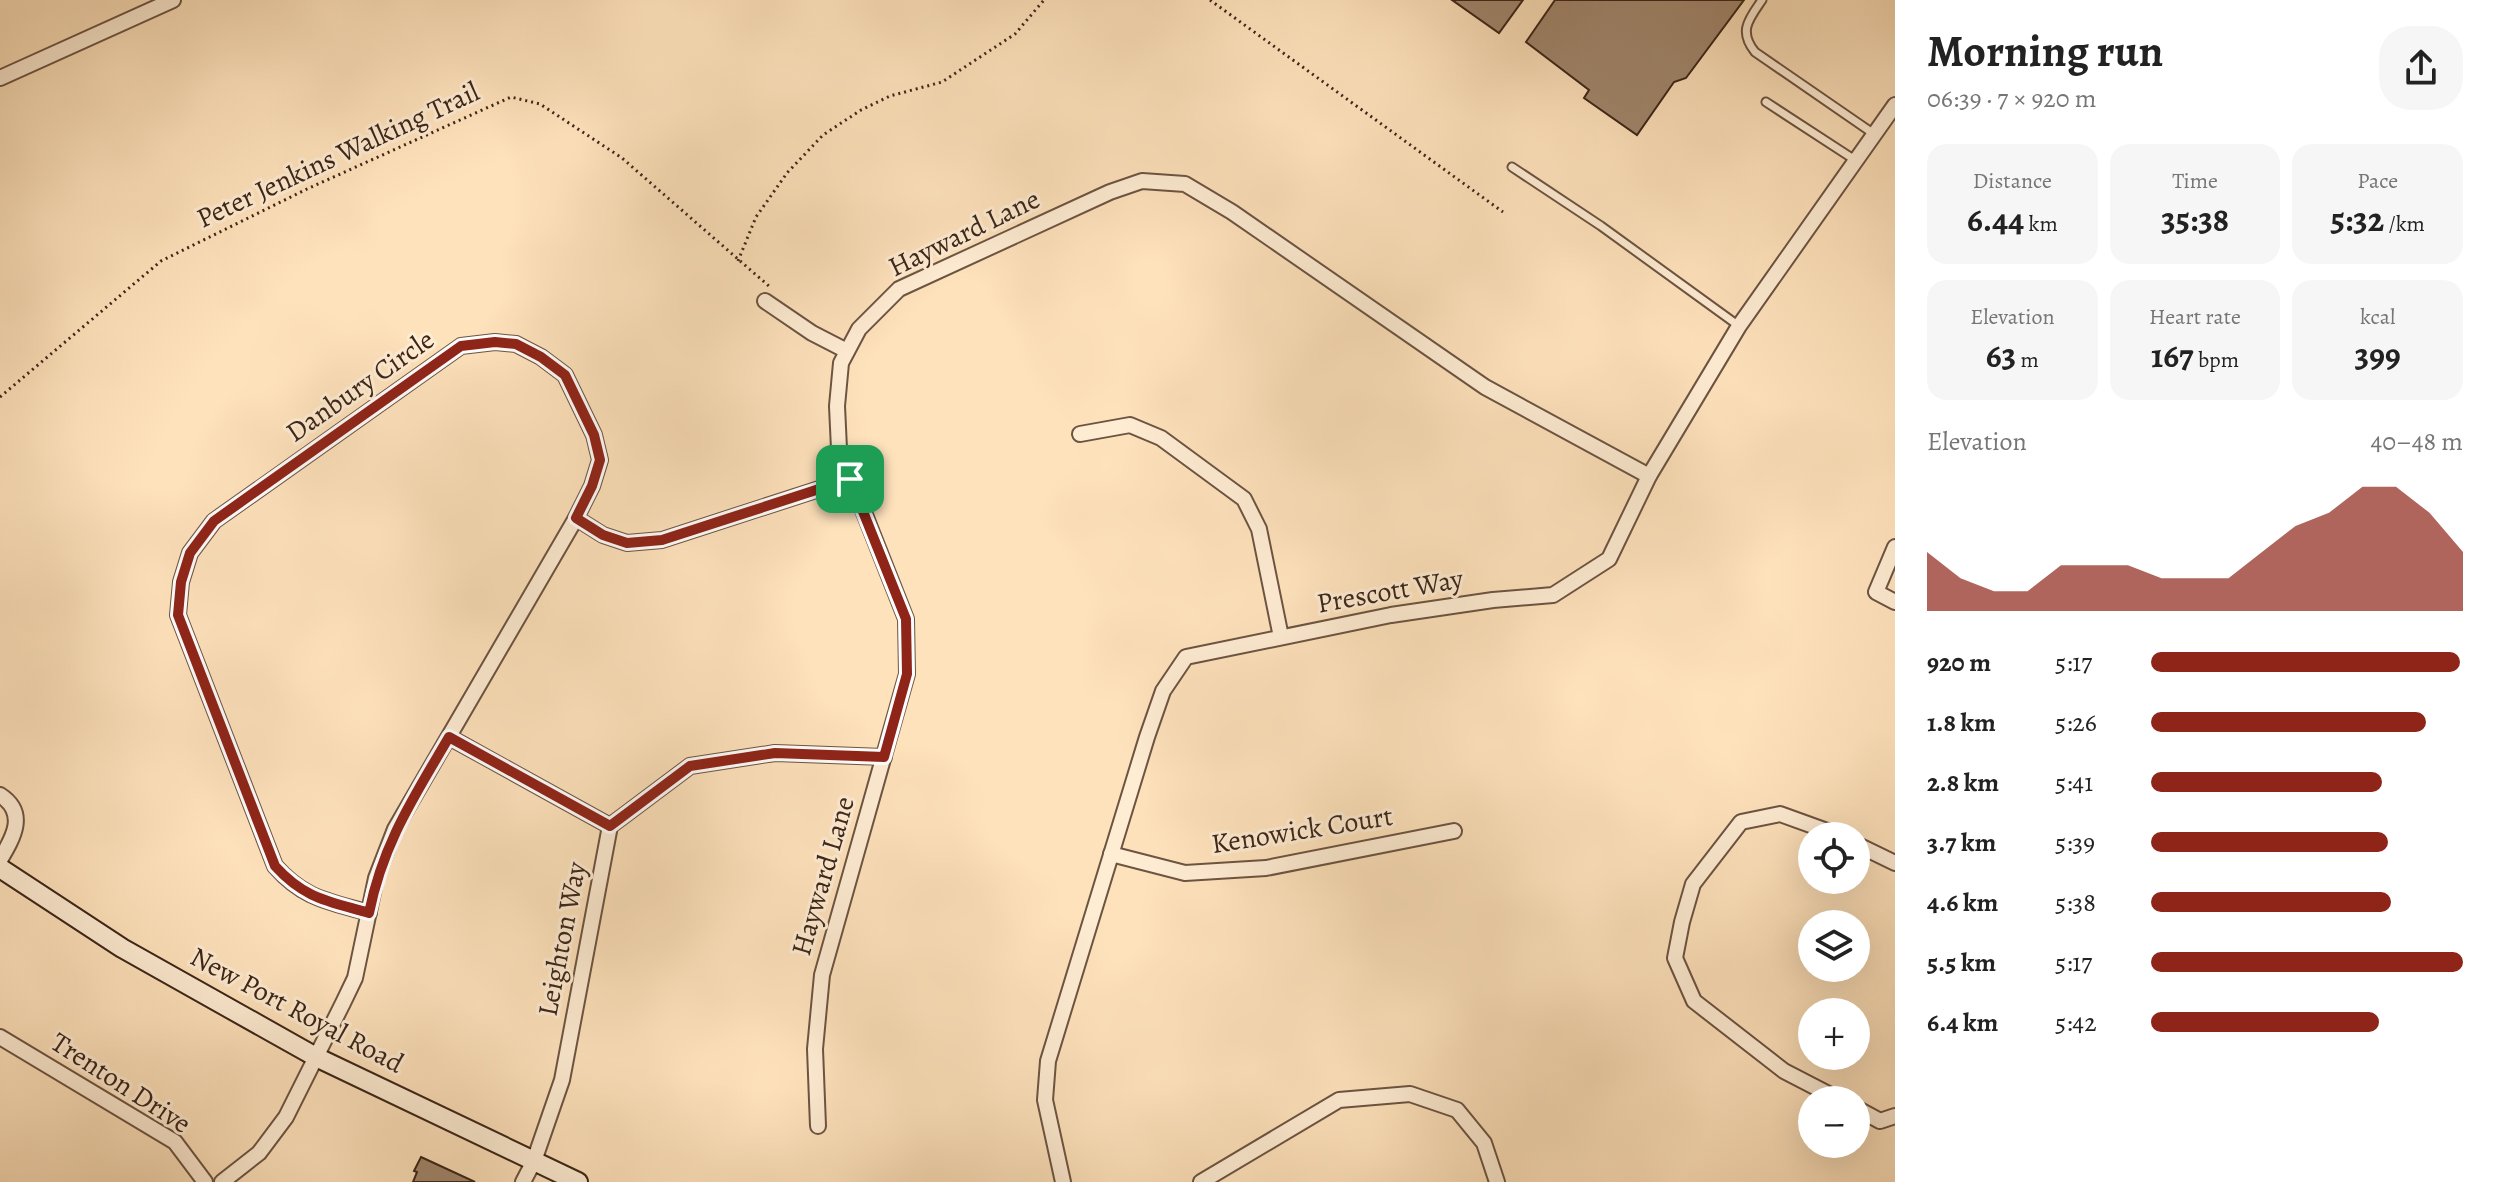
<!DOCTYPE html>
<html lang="en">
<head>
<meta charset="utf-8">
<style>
  :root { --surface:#fff; --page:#f6f6f6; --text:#222; --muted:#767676; --accent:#8f2418 }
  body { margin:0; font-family:Alegreya,serif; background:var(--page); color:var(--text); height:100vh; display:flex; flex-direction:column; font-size:30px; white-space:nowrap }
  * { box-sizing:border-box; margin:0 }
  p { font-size:26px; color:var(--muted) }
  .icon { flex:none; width:44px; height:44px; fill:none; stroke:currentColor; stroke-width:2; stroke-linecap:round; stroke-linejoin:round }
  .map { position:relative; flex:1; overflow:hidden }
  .sheet { display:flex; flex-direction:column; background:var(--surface); width:600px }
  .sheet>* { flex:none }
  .tools { position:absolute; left:1798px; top:822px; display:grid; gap:16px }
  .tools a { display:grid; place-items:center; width:72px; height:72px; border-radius:50%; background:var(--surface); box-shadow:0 8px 32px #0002; font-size:40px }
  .pin { position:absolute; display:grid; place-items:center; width:68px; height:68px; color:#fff; margin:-34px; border-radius:16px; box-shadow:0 4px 12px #0006 }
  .round { display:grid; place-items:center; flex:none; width:84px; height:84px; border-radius:32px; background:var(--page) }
  .summary { display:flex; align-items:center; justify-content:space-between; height:136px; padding:0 32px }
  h1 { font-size:44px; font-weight:700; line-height:60px }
  .figures { display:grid; grid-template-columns:repeat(3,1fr); gap:12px; height:136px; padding:8px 32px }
  .figures div { display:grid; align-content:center; border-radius:20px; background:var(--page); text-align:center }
  .figures b { font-size:34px; font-weight:700 }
  .figures small { font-size:22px; font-weight:400 }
  .figures p { font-size:22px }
  .chart { height:224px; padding:16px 32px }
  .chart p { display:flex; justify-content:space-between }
  .chart svg { width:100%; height:144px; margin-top:8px; fill:var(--accent); opacity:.7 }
  ul { padding:0 32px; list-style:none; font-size:26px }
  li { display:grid; grid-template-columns:128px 96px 1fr; align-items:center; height:60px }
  li i { height:20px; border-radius:10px; background:var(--accent) }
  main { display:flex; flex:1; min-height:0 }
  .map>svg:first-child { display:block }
  .building { fill:#a1876e; stroke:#3c2519; stroke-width:2 }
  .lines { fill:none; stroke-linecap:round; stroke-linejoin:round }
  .lane-casing { stroke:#6c5442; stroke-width:11 }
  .street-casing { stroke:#6c5442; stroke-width:18 }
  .secondary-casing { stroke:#3c2519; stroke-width:22 }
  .path { stroke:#3c2519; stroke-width:3; stroke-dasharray:2 4; stroke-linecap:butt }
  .lane { stroke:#feecd3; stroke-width:7 }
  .street { stroke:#feecd3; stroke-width:14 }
  .secondary { stroke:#feecd3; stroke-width:18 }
  .route-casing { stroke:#fff; stroke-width:16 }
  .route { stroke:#8f2418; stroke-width:10 }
  .labels { text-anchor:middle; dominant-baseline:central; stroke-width:6; stroke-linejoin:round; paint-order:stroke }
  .street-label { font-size:28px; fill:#3c2519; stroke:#feecd3 }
</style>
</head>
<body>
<main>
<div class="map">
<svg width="1895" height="1182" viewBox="0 0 1895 1182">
  <rect width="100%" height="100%" fill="#fee2bc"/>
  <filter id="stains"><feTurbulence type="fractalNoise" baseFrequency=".0025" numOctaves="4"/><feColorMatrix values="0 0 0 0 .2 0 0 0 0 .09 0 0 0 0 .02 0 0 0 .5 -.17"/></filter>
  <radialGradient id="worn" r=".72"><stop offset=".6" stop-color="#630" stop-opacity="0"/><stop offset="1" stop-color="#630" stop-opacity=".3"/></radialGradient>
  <g class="building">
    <path d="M1452,0H1523L1499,33Z"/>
    <path d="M1555,0H1744L1686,78L1674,82L1637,135L1584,98L1589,90L1526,42Z"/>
    <path d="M421,1157L475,1182H413L417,1172L414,1171Z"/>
  </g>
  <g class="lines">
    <g class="lane-casing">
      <g id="lane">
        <path d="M1762,0C1749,19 1738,31 1755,52L1874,134"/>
        <path d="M1766,102L1855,160"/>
        <path d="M1512,167L1601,226L1739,326"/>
      </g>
    </g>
    <g class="street-casing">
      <g id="street">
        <path d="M0,78L173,0"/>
        <path d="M765,301L812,333L847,351"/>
        <path d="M1080,434L1130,425L1161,438L1244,499L1259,529L1281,637"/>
        <path d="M576,518L603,535L627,543L662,540L850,479"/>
        <path d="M1895,547L1876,592L1895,602"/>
        <path d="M449,737L610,826"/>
        <path d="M0,795C28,813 13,838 0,860"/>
        <path d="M1856,844L1895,863"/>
        <path d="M1111,854L1185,873L1266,868L1454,831"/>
        <path d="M0,1037L175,1142L205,1182"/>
        <path d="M1840,1100L1784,1071L1694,1001L1675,958L1682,922L1693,884L1741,822L1780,814L1841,836"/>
        <path d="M1856,1108L1880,1121L1895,1116"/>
        <path d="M818,1126L815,1049L822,975L907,674L906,619L839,449L837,406L841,363L859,329L899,289L1110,192L1142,181L1185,184L1232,212L1485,387L1649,476"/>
        <path d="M222,1182L259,1153L286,1117L343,1003L355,978L376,878L395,829L576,518L592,486L600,460L594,435L565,375L541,357L516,344L495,342L461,346L214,521L190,553L181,582L178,615L275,866C304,899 328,901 369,913"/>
        <path d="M523,1182L534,1161L562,1080L610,826L690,766L775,753L884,757"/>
        <path d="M1063,1182L1045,1100L1048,1061L1147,737L1163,691L1186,657L1391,615L1493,600L1553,595L1609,559L1649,476L1739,326L1895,105"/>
        <path d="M1201,1182L1339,1100L1410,1094L1457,1110L1484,1143L1497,1182"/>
      </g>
    </g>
    <g class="secondary-casing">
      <path id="secondary" d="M0,868L122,948L316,1057L578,1182"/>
    </g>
    <g class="path">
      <path d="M1210,0L1503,212"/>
      <path d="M738,261L756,217L787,173L823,135L861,110L890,96L942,82L1015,34L1044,0"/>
      <path d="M0,397L161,261L307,189L511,97L540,104L622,158L770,287"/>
    </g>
    <use href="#lane" class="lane"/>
    <use href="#street" class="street"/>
    <use href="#secondary" class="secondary"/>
  </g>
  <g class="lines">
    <g class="route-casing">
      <path id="route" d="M495,342L516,344L541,357L565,375L594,435L600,460L592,486L576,518L603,535L627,543L662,540L850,479L906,619L907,674L884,757L775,753L690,766L610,826L449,737C414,797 383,843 369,913C328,901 305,899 275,866L178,615L181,582L190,553L214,521L461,346Z"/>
    </g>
    <use href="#route" class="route"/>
  </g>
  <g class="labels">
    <g class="street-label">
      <text transform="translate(338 155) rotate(-25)">Peter Jenkins Walking Trail</text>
      <text transform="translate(964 233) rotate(-26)">Hayward Lane</text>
      <text transform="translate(360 386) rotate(-35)">Danbury Circle</text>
      <text transform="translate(1390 591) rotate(-10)">Prescott Way</text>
      <text transform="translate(1302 830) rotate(-9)">Kenowick Court</text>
      <text transform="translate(823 876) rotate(-74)">Hayward Lane</text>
      <text transform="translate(562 939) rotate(-79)">Leighton Way</text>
      <text transform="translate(297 1010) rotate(28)">New Port Royal Road</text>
      <text transform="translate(121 1083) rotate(33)">Trenton Drive</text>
    </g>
  </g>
  <rect width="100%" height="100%" filter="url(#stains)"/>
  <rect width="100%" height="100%" fill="url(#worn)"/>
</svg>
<div class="tools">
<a><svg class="icon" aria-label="locate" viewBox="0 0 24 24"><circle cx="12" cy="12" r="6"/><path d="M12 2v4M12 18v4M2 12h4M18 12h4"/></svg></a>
<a><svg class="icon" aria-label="layers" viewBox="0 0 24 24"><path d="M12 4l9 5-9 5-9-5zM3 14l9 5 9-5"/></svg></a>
<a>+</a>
<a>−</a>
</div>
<div class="pin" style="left:850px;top:479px;background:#1e9e55"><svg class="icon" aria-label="arrive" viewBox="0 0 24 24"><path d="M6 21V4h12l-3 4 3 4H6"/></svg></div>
</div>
<section class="sheet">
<div class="summary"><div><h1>Morning run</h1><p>06:39 · 7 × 920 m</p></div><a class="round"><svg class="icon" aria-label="share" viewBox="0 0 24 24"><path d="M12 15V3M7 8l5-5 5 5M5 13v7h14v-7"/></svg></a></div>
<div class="figures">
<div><p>Distance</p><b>6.44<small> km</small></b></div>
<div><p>Time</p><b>35:38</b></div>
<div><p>Pace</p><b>5:32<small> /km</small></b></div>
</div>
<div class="figures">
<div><p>Elevation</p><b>63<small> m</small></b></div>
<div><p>Heart rate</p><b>167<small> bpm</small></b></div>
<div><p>kcal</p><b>399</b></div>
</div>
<div class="chart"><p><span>Elevation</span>40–48 m</p>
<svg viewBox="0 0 160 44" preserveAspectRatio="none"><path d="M0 44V26L10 34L20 38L30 38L40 30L50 30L60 30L70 34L80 34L90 34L100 26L110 18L120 14L130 6L140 6L150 14L160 26V44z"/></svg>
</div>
<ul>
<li><b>920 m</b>5:17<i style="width:99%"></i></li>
<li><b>1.8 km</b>5:26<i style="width:88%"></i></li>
<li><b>2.8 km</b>5:41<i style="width:74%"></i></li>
<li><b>3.7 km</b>5:39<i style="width:76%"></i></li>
<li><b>4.6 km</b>5:38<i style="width:77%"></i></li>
<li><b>5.5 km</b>5:17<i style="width:100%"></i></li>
<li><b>6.4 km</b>5:42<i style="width:73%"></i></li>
</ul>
</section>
</main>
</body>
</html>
